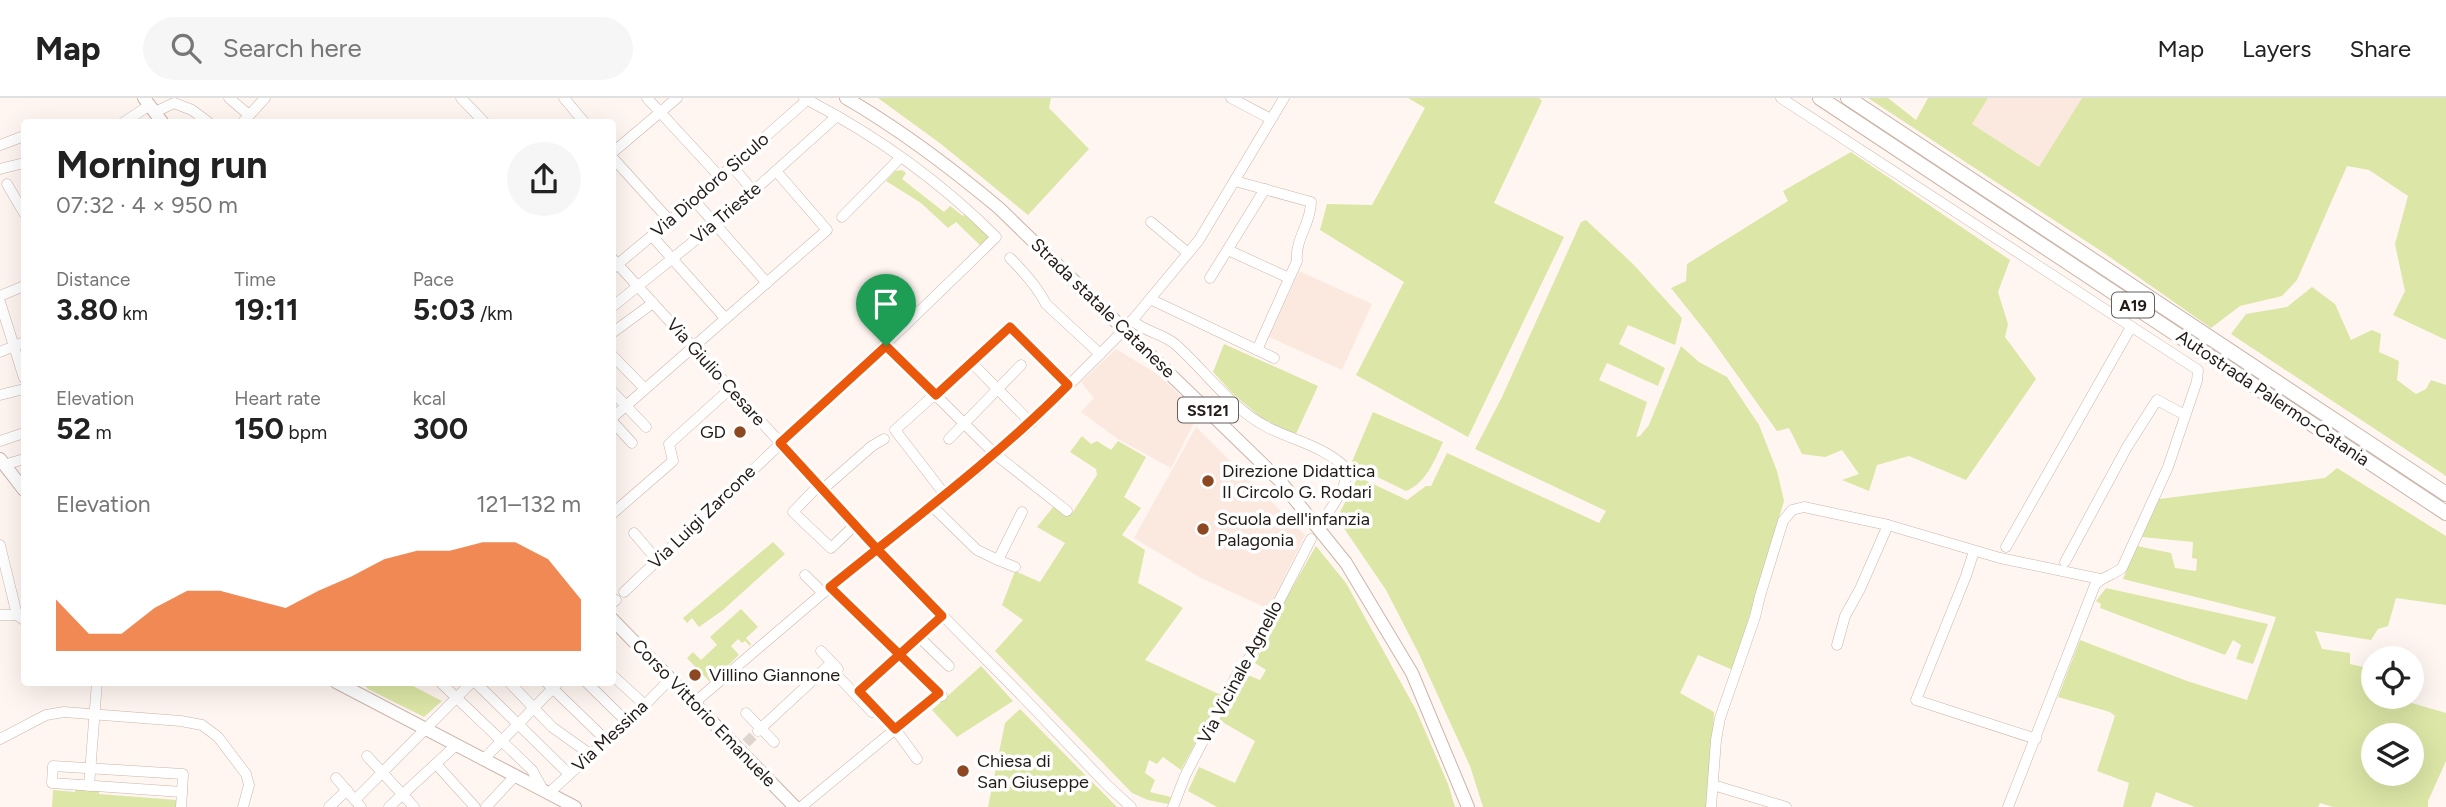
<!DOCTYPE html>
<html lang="en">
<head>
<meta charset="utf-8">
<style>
  :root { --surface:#fff; --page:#f6f6f6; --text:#222; --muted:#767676; --line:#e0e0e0; --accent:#ea580c }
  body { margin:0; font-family:Figtree,sans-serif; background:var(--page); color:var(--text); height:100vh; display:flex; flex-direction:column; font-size:26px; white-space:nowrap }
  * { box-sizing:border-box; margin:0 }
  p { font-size:23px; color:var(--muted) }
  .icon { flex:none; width:38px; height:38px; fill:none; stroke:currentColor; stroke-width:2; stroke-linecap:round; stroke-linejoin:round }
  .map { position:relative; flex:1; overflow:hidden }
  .drawer { position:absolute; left:21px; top:21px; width:595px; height:567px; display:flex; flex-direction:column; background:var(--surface); border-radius:7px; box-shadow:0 7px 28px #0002 }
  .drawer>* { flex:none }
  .controls { position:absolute; left:2361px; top:548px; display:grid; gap:14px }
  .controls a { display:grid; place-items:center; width:63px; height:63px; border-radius:50%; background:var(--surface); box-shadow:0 7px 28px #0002; font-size:35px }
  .pin { position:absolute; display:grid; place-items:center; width:60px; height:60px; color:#fff; margin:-72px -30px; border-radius:50% 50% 50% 0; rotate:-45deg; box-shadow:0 0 7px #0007 }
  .pin .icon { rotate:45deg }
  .round { display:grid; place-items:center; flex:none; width:74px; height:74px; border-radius:37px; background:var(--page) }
  .head { display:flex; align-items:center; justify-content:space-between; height:119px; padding:0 35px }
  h1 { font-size:38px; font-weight:700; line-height:52px }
  .metrics { display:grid; grid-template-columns:repeat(3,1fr); gap:10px; height:119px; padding:7px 35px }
  .metrics div { display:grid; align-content:center }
  .metrics b { font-size:30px; font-weight:700 }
  .metrics small { font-size:19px; font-weight:400 }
  .metrics p { font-size:19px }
  .chart { height:196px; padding:14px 35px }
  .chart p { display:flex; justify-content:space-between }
  .chart svg { width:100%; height:126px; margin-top:7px; fill:var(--accent); opacity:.7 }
  header { display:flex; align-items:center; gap:42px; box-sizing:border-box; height:98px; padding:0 35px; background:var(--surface); border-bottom:2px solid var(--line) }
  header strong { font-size:33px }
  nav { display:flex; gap:38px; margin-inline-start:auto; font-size:24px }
  .search { width:490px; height:63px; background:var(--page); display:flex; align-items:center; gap:18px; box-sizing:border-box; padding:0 24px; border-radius:38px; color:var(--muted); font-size:26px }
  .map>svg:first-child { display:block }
  .built { fill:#fbe9e0 }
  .green { fill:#dce6a6; fill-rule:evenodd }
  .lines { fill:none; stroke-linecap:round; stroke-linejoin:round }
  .minor-tunnel { stroke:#ded5d0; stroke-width:10; stroke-dasharray:10 5; stroke-linecap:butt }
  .minor-casing { stroke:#cab5aa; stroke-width:11 }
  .major-casing { stroke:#cab5aa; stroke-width:14 }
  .highway-casing { stroke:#cab5aa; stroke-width:16 }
  .minor { stroke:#fff; stroke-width:10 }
  .major { stroke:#fff; stroke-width:12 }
  .highway { stroke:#fff; stroke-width:14 }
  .route-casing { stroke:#fff; stroke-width:14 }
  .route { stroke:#ea580c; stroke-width:9 }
  .poi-dot { fill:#8e4821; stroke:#fff; stroke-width:2.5 }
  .labels { text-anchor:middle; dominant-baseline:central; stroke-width:7; stroke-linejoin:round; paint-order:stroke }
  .shield { fill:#fff; stroke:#655f5d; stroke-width:2 }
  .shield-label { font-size:16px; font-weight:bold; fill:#231b17 }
  .street-label { font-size:18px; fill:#231b17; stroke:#fff }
  .poi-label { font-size:18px; fill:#231b17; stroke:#fff; text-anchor:start }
</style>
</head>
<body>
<header>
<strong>Map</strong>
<div class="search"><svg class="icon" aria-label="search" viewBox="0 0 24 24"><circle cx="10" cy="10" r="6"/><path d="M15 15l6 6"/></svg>Search here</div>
<nav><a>Map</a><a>Layers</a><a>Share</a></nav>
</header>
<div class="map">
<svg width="2446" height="709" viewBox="0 0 2446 709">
  <rect width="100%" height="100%" fill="#fff6f1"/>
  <g class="built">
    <path d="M1988,0H2082L2040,69L1972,26Z"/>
    <path d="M1299,173L1372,206L1342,272L1269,239Z"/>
    <path d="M1116,251L1157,276L1199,315L1171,370L1118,341L1081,314L1094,300L1081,284Z"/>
    <path d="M1196,329L1305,437L1269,511L1201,480L1134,440Z"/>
  </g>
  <g class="green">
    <path d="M878,0H1051L1049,10L1089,51L1028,117L941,46Z"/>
    <path d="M1408,0H1539L1542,3L1494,105L1564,139L1468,339L1356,277L1404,184L1320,132L1327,106L1372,107L1425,10Z"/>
    <path d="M1868,0H1888L1916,22L1928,0H1988L1972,26L2039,69L2082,0H2446V242L2393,217L2405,193L2395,146L2408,98L2369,72L2347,68L2297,182L2282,198L2240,208L2211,230L2104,155Z"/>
    <path d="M1851,54L2010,162L1998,194L2008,226L2005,239L2036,281L1966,382L1909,358L1877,367L1869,393L1842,382L1859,376L1842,352L1825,359L1802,356L1789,330L1777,333L1710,239L1671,190L1686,183L1687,166L1788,103L1783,93Z"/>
    <path d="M902,72L906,75L902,81L944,114L950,108L963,118L966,116L990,139L984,151L956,124L948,130L921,105L886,83L895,73Z"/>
    <path d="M1586,122L1633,166L1682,220L1675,247L1628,227L1619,246L1665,270L1658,288L1607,265L1599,282L1647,304L1636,339L1640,338L1649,327L1681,248L1699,264L1727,279L1759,327L1777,373L1784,403L1733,572L1698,557L1680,595L1714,614L1709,709H1483L1470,668L1418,554L1386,492L1337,420L1358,379L1407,402L1426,388H1431L1447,355L1599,425L1606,413L1475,351L1502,299L1581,124Z"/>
    <path d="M2312,189L2335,206L2351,242L2372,232L2381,236L2379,254L2399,263L2397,282L2416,296L2426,291L2431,282L2446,287V378L2231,236L2246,216L2287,209Z"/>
    <path d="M1224,246L1318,288L1296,336L1263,321L1234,297L1213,274Z"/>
    <path d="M1373,314L1443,344C1435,362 1425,386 1406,393L1351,366Z"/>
    <path d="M1082,338L1091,346L1097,343L1111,352L1118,343L1146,359L1124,399L1141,410L1122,437L1145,452L1138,485L1183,510L1145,562L1221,597L1181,672L1163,659L1157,666L1149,662L1145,675L1155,682L1150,694L1171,699L1168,706L1148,702L1132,695L995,553L1023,522L1002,507L1015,473L1040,484L1065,445L1037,429L1054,408L1071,417L1097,377L1096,371L1070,354Z"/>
    <path d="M2337,370L2446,438V507L2396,500L2388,528L2378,531L2371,542L2315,533L2322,551L2350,555V566L2372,571L2368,591L2373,593V598L2391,599L2446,615V663L2428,703V709H2333L2320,705L2318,709H2195L2156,694L2151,709H2123L2129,685L2097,673L2115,618L2110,614L2058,599L2080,542L2187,583L2247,602L2276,519L2123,481L2137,448L2171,455L2175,470L2196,473L2197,461L2192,460L2193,444L2142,439L2159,401L2325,380ZM2373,637H2412V676H2373Z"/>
    <path d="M773,444L785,456L723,512L699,529L692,520L687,525L683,520Z"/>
    <path d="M1316,448L1346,485L1416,612L1448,686L1455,709H1217L1188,693L1199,669L1235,685L1255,643L1219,622L1243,575L1260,582L1266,572L1255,565L1283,506Z"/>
    <path d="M2106,490L2268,526L2253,566L2236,561L2241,547L2233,542L2225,557L2100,510L2101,506L2096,503Z"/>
    <path d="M741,511L758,529L746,540L751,546L750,548L745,543L742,545L738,541L731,548L739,557L710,584L687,560L693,554L701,562L717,547L710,539Z"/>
    <path d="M981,568L1013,603L957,639L932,612Z"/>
    <path d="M363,585H407L442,603L424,619L368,591Z"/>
    <path d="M1020,611L1117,709H988L1005,625Z"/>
    <path d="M76,689L99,691V696L177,702L176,709H52L53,692L75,694Z"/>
  </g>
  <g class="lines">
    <path class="minor-tunnel" d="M746,645L758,633"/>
    <g class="minor-casing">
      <g id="minor">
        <path d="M229,0L249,17"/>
        <path d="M461,0L484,24"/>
        <path d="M564,0L584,24"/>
        <path d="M647,0L720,79"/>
        <path d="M1231,0L1271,21"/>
        <path d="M1781,0L2198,272L2197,283L2168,369L2122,470C2113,477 2102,479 2095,487L2008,709"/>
        <path d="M155,14L174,5L192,12L208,24"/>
        <path d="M124,24L150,7"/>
        <path d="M243,24L265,0"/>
        <path d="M0,47L24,38"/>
        <path d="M612,55L677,0"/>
        <path d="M612,59L670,123"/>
        <path d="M732,68L753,93"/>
        <path d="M0,71L24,65"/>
        <path d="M1235,83L1311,104C1311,126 1295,140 1297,163L1257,252"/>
        <path d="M7,86L24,115"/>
        <path d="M694,102L767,185"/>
        <path d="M842,119L901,59"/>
        <path d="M1151,124L1188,155"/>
        <path d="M652,138L725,220"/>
        <path d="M1228,152L1289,180"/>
        <path d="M612,160L877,451L1024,600L1108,688L1131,709"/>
        <path d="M1010,160C1024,174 1037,188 1046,206L1100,256"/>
        <path d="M612,171L679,115L807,2"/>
        <path d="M1210,180L1265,91"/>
        <path d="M0,198L24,188"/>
        <path d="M1150,201L1274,260"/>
        <path d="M0,204L24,280"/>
        <path d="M612,209L729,115L837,18"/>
        <path d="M1132,222C1144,234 1162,235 1175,246C1206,273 1229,309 1267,329C1295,343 1326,349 1348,372L1343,391L1327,417"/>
        <path d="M1131,224L1199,142L1284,0"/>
        <path d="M612,235L653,205"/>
        <path d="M886,248L995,356L1067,413"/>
        <path d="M0,254L24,244"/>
        <path d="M612,257L645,291"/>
        <path d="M971,264L1031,325"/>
        <path d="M612,293L646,329"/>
        <path d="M0,297L24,291"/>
        <path d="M612,320L827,132L776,73"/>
        <path d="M612,323L632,345"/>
        <path d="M949,341L1021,267"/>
        <path d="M0,343L24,335"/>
        <path d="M4,367L24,361"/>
        <path d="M819,387L793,414L831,450L855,427"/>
        <path d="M823,391L872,348L884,341"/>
        <path d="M945,397L895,332L1010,229L1068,287"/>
        <path d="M932,408L977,452L998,462L1022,414"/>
        <path d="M612,416L673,363L669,346L731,290"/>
        <path d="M634,435L657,462"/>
        <path d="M0,447L17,517"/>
        <path d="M2006,449L2131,229"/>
        <path d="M1974,453L1966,478L1916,602L2036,641"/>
        <path d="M998,462L1015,469"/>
        <path d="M2065,464L2127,349L2157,302L2185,317"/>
        <path d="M805,477L823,495"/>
        <path d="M830,489L942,598"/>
        <path d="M624,494C748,376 874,259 996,139C941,84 874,36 804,0"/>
        <path d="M612,505L616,502"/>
        <path d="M0,517H17L24,522"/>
        <path d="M918,538L949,568"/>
        <path d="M1837,547L1845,518L1860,491L1888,427"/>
        <path d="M821,553L838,571"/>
        <path d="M612,577L645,607"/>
        <path d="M440,584L532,672L543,692"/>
        <path d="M475,584L569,676"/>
        <path d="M509,584L552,629L590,656"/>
        <path d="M546,584L606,642"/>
        <path d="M586,584L627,624"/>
        <path d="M859,593L942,518"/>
        <path d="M694,605L830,489L976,373L1031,325L1119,237"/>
        <path d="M873,607L895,631L917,661"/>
        <path d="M746,615L774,644"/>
        <path d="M758,633L828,568L872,614L877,611"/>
        <path d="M0,641L46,617L64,614L181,623L202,627L218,639L246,676L249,687L243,709"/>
        <path d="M367,658L414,709"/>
        <path d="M483,662L559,584"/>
        <path d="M436,666L475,709"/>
        <path d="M53,668L183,676L182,694L52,685Z"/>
        <path d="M336,680L361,709"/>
        <path d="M1713,687L1786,709"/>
        <path d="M89,688L97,584"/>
        <path d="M549,695L645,607L671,580"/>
        <path d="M355,702L472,584"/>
        <path d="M181,709L182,694"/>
        <path d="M329,709L347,692"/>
        <path d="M389,709L455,648"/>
        <path d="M486,709L515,678"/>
        <path d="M801,709L939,595"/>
        <path d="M1173,709L1185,678L1228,594L1238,575L1252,556L1311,441"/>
        <path d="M1711,709L1716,642L1720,620L1755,519L1760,498L1783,423L1792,412L1804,409L1888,427L2000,460L2100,481"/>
      </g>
    </g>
    <g class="major-casing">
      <g id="major">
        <path d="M144,0L162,24"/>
        <path d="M846,0C901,32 950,69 999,110L1280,383L1346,465L1412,575L1468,709"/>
        <path d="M0,361L24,392"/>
        <path d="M612,521L795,709"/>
        <path d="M336,584L575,709"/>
      </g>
    </g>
    <g class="highway-casing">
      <g id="highway">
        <path d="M1820,0L2446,415"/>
        <path d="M1848,0L2446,396"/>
      </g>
    </g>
    <use href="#minor" class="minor"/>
    <use href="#major" class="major"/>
    <use href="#highway" class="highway"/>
  </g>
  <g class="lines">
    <g class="route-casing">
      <path id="route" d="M886,248L780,345L877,451L942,518L859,593L895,631L939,595L830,489C911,423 995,361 1068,287L1010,229L936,297L886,248"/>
    </g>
    <use href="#route" class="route"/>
  </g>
  <g class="poi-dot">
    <circle cx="740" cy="334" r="7"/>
    <circle cx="1208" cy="383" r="7"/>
    <circle cx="1203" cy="431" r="7"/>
    <circle cx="695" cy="577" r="7"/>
    <circle cx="963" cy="673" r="7"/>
  </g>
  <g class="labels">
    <g class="shield">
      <rect x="2112" y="194.5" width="42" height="25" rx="5"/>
      <rect x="1178" y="299.5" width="60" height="25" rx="5"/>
    </g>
    <g class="shield-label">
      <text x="2133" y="207">A19</text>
      <text x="1208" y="312">SS121</text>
    </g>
    <g class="street-label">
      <text transform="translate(710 87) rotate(-41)">Via Diodoro Siculo</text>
      <text transform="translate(726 115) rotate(-40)">Via Trieste</text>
      <text transform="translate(1103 210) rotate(44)">Strada statale Catanese</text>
      <text transform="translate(716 274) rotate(48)">Via Giulio Cesare</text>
      <text transform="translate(2273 300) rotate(34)">Autostrada Palermo-Catania</text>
      <text transform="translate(702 419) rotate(-44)">Via Luigi Zarcone</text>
      <text transform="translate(1240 574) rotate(-62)">Via Vicinale Agnello</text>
      <text transform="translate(704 615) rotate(46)">Corso Vittorio Emanuele</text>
      <text transform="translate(610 638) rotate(-43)">Via Messina</text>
    </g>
    <g class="poi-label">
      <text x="726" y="334" text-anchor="end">GD</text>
      <text x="1222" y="373">Direzione Didattica<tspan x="1222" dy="21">II Circolo G. Rodari</tspan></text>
      <text x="1217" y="421">Scuola dell'infanzia<tspan x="1217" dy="21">Palagonia</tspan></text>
      <text x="709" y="577">Villino Giannone</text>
      <text x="977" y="663">Chiesa di<tspan x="977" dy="21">San Giuseppe</tspan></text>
    </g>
  </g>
</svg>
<div class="controls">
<a><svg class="icon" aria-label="locate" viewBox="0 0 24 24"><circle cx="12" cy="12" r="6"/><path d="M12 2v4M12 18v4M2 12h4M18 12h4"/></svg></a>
<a><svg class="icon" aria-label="layers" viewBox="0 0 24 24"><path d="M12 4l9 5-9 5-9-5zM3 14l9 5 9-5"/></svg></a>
</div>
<div class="pin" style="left:886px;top:248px;background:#1e9e55"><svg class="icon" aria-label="arrive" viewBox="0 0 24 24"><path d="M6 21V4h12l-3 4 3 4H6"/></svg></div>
<section class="drawer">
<div class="head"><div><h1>Morning run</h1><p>07:32 · 4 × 950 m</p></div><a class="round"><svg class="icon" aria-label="share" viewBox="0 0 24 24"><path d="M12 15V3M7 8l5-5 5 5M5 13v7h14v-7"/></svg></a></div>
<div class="metrics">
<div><p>Distance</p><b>3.80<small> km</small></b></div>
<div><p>Time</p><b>19:11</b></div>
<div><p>Pace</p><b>5:03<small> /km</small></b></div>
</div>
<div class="metrics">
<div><p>Elevation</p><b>52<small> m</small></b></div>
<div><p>Heart rate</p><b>150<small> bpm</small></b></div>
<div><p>kcal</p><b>300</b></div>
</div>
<div class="chart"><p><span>Elevation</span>121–132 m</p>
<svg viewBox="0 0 160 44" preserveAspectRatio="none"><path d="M0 44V26L10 38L20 38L30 29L40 23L50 23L60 26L70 29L80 23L90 18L100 12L110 9L120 9L130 6L140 6L150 12L160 26V44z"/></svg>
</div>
</section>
</div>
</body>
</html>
